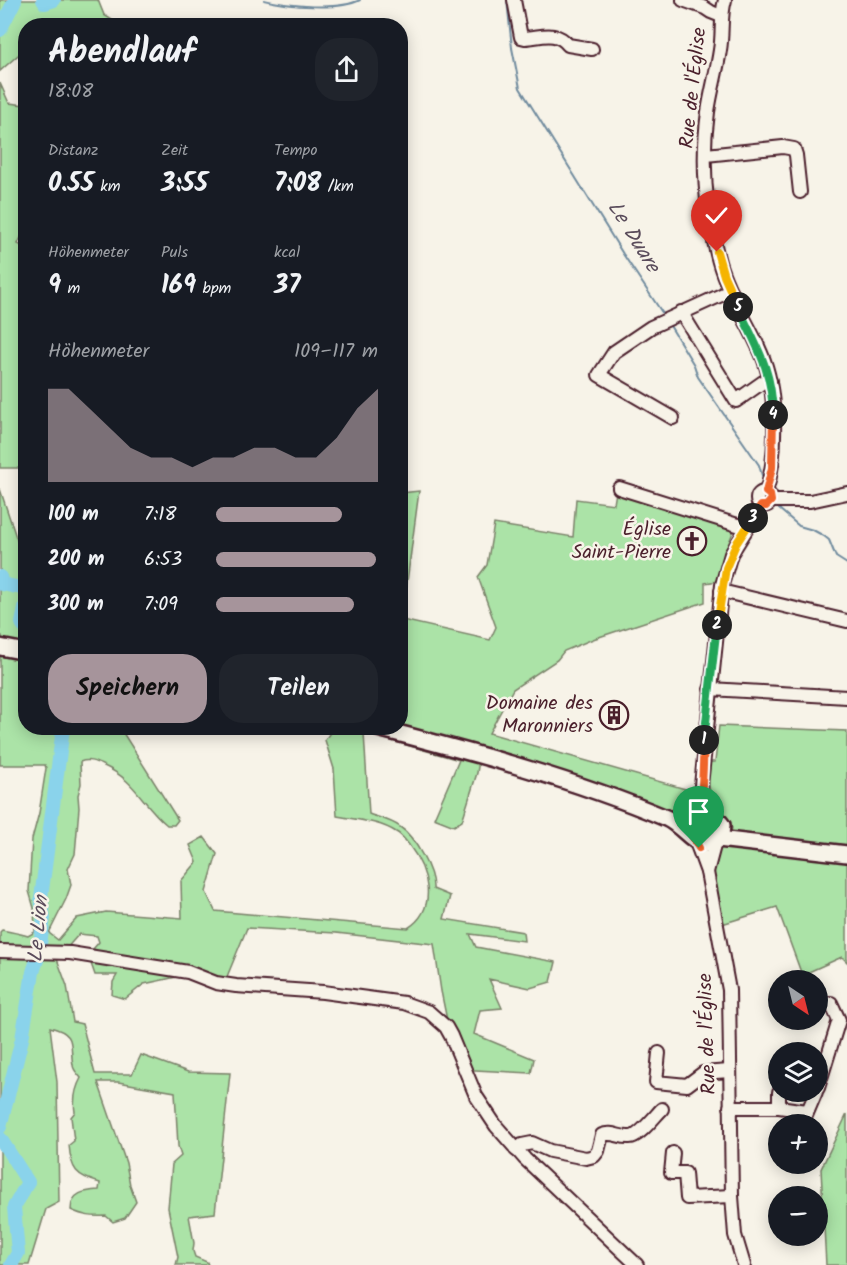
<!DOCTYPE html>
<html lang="de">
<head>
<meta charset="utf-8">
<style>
  :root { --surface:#171b24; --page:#20242c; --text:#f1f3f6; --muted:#9ea1a6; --accent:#a6949b }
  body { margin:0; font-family:Kalam,sans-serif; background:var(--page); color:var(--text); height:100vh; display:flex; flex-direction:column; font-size:22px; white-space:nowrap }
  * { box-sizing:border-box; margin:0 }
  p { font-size:20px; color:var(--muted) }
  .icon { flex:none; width:33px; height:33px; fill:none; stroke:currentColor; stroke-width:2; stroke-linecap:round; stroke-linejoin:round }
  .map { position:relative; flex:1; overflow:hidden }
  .details { position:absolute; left:18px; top:18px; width:390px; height:717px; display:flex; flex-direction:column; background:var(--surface); border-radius:24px; box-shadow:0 3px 15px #0003 }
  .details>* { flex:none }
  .needle { width:39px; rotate:145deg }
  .tools { position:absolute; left:768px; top:970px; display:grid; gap:12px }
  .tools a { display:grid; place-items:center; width:60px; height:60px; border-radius:50%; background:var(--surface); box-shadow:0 3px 15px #0003; font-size:30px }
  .pin { position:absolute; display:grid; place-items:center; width:51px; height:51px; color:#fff; margin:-62px -26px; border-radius:50% 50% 50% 0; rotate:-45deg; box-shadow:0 0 6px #0007 }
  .pin .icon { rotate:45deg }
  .km { position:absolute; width:30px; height:30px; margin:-15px; border-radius:50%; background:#222; color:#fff; font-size:16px; line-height:30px; text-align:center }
  .round { display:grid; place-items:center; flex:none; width:63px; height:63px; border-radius:24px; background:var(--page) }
  .headline { display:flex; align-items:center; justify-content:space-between; height:102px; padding:0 30px }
  h1 { font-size:33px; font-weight:800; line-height:45px }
  .metrics { display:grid; grid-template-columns:repeat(3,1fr); gap:9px; height:102px; padding:6px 30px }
  .metrics div { display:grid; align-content:center }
  .metrics b { font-size:26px; font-weight:800 }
  .metrics small { font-size:16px; font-weight:400 }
  .metrics p { font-size:16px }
  .chart { height:168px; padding:12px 30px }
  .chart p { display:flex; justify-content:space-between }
  .chart svg { width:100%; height:108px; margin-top:6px; fill:var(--accent); opacity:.7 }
  .button { display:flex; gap:12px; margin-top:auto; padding:12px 30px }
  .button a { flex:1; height:69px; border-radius:24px; background:var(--accent); color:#111; font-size:24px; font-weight:800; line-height:69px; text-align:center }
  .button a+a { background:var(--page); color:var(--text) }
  ul { padding:0 30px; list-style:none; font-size:20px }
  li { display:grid; grid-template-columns:96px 72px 1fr; align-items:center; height:45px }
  li i { height:15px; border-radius:8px; background:var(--accent) }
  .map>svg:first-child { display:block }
  .green { fill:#abe3a7; stroke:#7a8169; stroke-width:1.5 }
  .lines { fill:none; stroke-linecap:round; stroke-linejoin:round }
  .stream { stroke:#708b9e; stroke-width:2 }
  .river { stroke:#8ad3eb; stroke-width:14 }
  .minor-casing { stroke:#4a1f2b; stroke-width:16 }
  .major-casing { stroke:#4a1f2b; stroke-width:20 }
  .minor { stroke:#f7f3e8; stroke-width:12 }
  .major { stroke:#f7f3e8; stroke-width:15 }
  .split-1-casing { stroke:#fff; stroke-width:12 }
  .split-2-casing { stroke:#fff; stroke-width:12 }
  .split-3-casing { stroke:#fff; stroke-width:12 }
  .split-4-casing { stroke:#fff; stroke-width:12 }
  .split-5-casing { stroke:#fff; stroke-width:12 }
  .split-6-casing { stroke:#fff; stroke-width:12 }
  .split-1 { stroke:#f0652b; stroke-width:8 }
  .split-2 { stroke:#22a559; stroke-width:8 }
  .split-3 { stroke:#f5b400; stroke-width:8 }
  .split-4 { stroke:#f0652b; stroke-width:8 }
  .split-5 { stroke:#22a559; stroke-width:8 }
  .split-6 { stroke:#f5b400; stroke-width:8 }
  .labels { text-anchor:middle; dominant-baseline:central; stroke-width:5; stroke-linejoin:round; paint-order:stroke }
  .street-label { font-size:20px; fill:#4a1f2b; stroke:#f7f3e8 }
  .poi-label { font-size:20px; fill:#4a1f2b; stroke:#f7f3e8; text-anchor:end }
  .water-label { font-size:21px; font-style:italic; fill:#5a4c5b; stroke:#f7f3e8 }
</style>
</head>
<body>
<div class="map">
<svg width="847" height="1265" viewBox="0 0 847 1265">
  <rect width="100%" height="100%" fill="#f7f3e8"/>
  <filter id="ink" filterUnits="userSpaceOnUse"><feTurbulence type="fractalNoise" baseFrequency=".0167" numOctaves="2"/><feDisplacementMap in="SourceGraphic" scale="12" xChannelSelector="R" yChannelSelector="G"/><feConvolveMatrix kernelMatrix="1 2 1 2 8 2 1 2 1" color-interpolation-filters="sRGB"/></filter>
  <g filter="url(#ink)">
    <g class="green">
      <path d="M0,0H98L104,15L120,25L26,26L25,49L0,71Z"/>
      <path d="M0,83L9,103L25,105V229L18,244L26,248L25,468H0Z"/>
      <path d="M0,489L23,558L25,559L26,728H120L178,820L174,825H167C141,803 136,780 102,765C94,761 88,759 80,762L81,784L78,795L79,808L75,854L68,869L71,885L66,899L49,933L58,940L77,918L106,912L182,918L181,881L197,862L190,845L204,837L217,854L206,892L215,911L408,928C439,908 428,870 409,845C405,840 402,835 396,832C379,821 357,820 337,816L334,769L325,740L333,728H400L401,493L419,491L402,620L490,640L496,627L478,577L487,565L494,524L573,537L576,499L614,504L616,492L735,527L721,563L718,581L705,583V602L593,639L564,651L557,660L513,689L489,733L689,790V807L668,810L481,747L477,773L462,821L454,826L434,818L459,760L364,733L369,814C379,818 391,820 400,827C414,836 434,871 433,889L450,896L444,919L523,932L524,941L470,934L476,947L556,962L551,982L530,988L489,979L502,1008L480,1010L474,1034L534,1059L531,1073L457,1069L441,991L434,944L336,933L247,928L226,979L195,973L144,984L125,999L112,995L113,982L117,975H95L88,955L99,942L97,936L79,934L65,950L66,956L57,959L67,986L73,1022L82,1024L95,1074H132L141,1055L188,1072L230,1073L215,1213L189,1216L194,1243L193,1251L195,1257L207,1262L208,1265H176L178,1257L168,1208L172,1164L181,1156L178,1146L175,1092L118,1082H98L126,1163L130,1185L136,1202L125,1218L113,1222L106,1216C92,1217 84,1216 71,1210C71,1192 85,1191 99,1190L100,1183C76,1176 71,1170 69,1145L74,1141L71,1117L75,1112C73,1099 75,1089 81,1078C78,1074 73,1070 73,1065C69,1045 78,1034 50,1027L57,1082L59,1202L46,1209L29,1265H0V932L2,930C11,932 19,933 28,936L35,932L34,908L29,891L32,839L39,813L46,768L45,765H0V650L2,636L0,635Z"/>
      <path d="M719,726L847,731V962L842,957L802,975L777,907L722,924L714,876L713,860L721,844L727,842L732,828L727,824L722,814L711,801L706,762H715Z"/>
      <path d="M847,1114V1265H826L821,1169Z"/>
    </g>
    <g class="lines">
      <g class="stream">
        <path d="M264,0C287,6 338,11 360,0"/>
        <path d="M507,0L512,48L520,88L623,254L665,317"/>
        <path d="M669,324L694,365L698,377L759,465L763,479"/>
        <path d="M779,509L799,526L813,530L824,536L829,540L836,557L847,564"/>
      </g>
      <g class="river">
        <path d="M43,0L45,3L54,0"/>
        <path d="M0,30L15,0"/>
        <path d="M0,577L2,584L26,589"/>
        <path d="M26,603L22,623L26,629"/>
        <path d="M0,1127L22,1039L33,972L38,957L44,918L41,898L63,728"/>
        <path d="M0,1138L28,1182L14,1207L18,1253L11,1265"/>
      </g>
      <g class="minor-casing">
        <g id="minor">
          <path d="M514,0L521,37L525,38C541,37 557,30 568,45L592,49"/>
          <path d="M683,0L705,8L711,12L721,16"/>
          <path d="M725,0C720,17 723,33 720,50C717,71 711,91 708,112C701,161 706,214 719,262C728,294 748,322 761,353C777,388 778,455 766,492"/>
          <path d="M706,155L783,147L794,149L796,155L800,192"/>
          <path d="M681,312L736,401L763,382L770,381"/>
          <path d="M673,418L599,375L614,352L651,327L730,291"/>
          <path d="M619,488L747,528"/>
          <circle cx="764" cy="499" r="7"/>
          <path d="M771,501H810L847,493"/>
          <path d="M721,591L847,621"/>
          <path d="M710,689L847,697"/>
          <path d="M698,814L722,585L731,554L761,506"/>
          <path d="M696,842L707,872L729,990L732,1196L735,1235L744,1265"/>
          <path d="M707,872L715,842"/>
          <path d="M0,951L70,953L188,972L216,983L236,986L323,992L404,1003L429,1012L446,1027L451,1036L476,1096L496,1126L525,1159L637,1265"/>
          <path d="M659,1053L656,1082L687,1085L703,1073L729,1071"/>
          <path d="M818,1088L839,1020L831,1003"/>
          <path d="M730,1107H779L807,1111"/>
          <path d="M779,1107V1092"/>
          <path d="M802,1125L816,1092"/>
          <path d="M516,1150L522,1145L532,1143L550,1151L586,1158L594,1156L598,1151L602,1135C612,1131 620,1138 630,1137C639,1137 655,1116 662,1109"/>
          <path d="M673,1153L671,1173H685L687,1198L732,1196"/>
        </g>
      </g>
      <g class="major-casing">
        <g id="major">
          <path d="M0,647L26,652"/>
          <path d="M378,728C475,753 573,779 666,818C680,824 689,839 702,844H711L721,835L722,825L713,814C704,810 697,812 691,820"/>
          <path d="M718,839L847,854"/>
        </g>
      </g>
      <use href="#minor" class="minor"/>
      <use href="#major" class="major"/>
    </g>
  </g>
  <g class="lines" filter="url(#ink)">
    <g class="split-1-casing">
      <path id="split-1" d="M699,848L689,830C690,821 694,820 698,813C703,803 703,754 704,740"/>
    </g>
    <g class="split-2-casing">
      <path id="split-2" d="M704,740L717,625"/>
    </g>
    <g class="split-3-casing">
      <path id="split-3" d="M717,625L726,568L736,544L753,518"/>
    </g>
    <g class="split-4-casing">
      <path id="split-4" d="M753,518L761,506H766L771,501L770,495L766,492L772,468L773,415"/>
    </g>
    <g class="split-5-casing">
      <path id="split-5" d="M738,307C757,347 772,369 773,415"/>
    </g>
    <g class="split-6-casing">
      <path id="split-6" d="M717,252L724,276L738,307"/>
    </g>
    <use href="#split-1" class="split-1"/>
    <use href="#split-2" class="split-2"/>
    <use href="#split-3" class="split-3"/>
    <use href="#split-4" class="split-4"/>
    <use href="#split-5" class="split-5"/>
    <use href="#split-6" class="split-6"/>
  </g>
  <defs>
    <g id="church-ring" transform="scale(1.5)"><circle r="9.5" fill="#f7f3e8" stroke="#4a1f2b" stroke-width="1.5"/><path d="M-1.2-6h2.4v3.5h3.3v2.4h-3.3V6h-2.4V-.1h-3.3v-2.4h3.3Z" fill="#4a1f2b"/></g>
    <g id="building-ring" transform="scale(1.5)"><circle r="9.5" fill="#f7f3e8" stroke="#4a1f2b" stroke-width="1.5"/><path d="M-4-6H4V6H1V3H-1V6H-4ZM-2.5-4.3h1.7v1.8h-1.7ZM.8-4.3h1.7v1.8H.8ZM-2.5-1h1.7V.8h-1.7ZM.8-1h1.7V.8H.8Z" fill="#4a1f2b"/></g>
  </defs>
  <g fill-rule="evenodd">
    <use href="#church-ring" x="692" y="541"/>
    <use href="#building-ring" x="614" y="715"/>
  </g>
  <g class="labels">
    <g class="street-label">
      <text transform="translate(694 88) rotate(-84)">Rue de l'Église</text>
      <text transform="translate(708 1034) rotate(-92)">Rue de l'Église</text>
    </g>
    <g class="poi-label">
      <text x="671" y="530">Église<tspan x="671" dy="23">Saint-Pierre</tspan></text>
      <text x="593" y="704">Domaine des<tspan x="593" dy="23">Maronniers</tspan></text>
    </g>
    <g class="water-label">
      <text transform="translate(633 237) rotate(58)">Le Duare</text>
      <text transform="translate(39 929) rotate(-85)">Le Lion</text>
    </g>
  </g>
</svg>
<div class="tools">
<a><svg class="needle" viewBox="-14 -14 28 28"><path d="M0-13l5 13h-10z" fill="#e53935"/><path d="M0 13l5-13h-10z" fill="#9ea1a6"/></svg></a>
<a><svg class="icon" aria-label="layers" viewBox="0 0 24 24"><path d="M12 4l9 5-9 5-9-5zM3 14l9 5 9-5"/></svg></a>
<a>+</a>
<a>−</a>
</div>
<div class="pin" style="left:699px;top:848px;background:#1e9e55"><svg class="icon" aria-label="arrive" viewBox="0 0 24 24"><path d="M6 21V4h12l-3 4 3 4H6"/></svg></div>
<div class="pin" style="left:717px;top:252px;background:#d93025"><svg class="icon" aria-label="check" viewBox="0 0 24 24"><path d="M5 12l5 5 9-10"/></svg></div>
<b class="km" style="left:704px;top:740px">1</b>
<b class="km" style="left:717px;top:625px">2</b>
<b class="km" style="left:753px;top:518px">3</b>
<b class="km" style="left:773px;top:415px">4</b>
<b class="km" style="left:738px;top:307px">5</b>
<section class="details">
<div class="headline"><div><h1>Abendlauf</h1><p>18:08</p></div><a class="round"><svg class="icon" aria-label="share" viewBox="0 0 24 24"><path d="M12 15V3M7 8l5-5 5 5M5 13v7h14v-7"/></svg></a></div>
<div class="metrics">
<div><p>Distanz</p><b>0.55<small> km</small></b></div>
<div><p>Zeit</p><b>3:55</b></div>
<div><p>Tempo</p><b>7:08<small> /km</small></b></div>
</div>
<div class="metrics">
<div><p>Höhenmeter</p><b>9<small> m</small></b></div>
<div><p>Puls</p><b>169<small> bpm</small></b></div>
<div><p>kcal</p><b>37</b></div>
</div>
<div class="chart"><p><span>Höhenmeter</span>109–117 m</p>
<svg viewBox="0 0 160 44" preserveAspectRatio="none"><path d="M0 44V6L10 6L20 14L30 22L40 30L50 34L60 34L70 38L80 34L90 34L100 30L110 30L120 34L130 34L140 26L150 14L160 6V44z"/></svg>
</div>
<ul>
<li><b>100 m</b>7:18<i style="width:78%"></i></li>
<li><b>200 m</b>6:53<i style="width:99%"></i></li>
<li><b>300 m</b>7:09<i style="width:85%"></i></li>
</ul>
<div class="button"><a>Speichern</a><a>Teilen</a></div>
</section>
</div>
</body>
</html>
